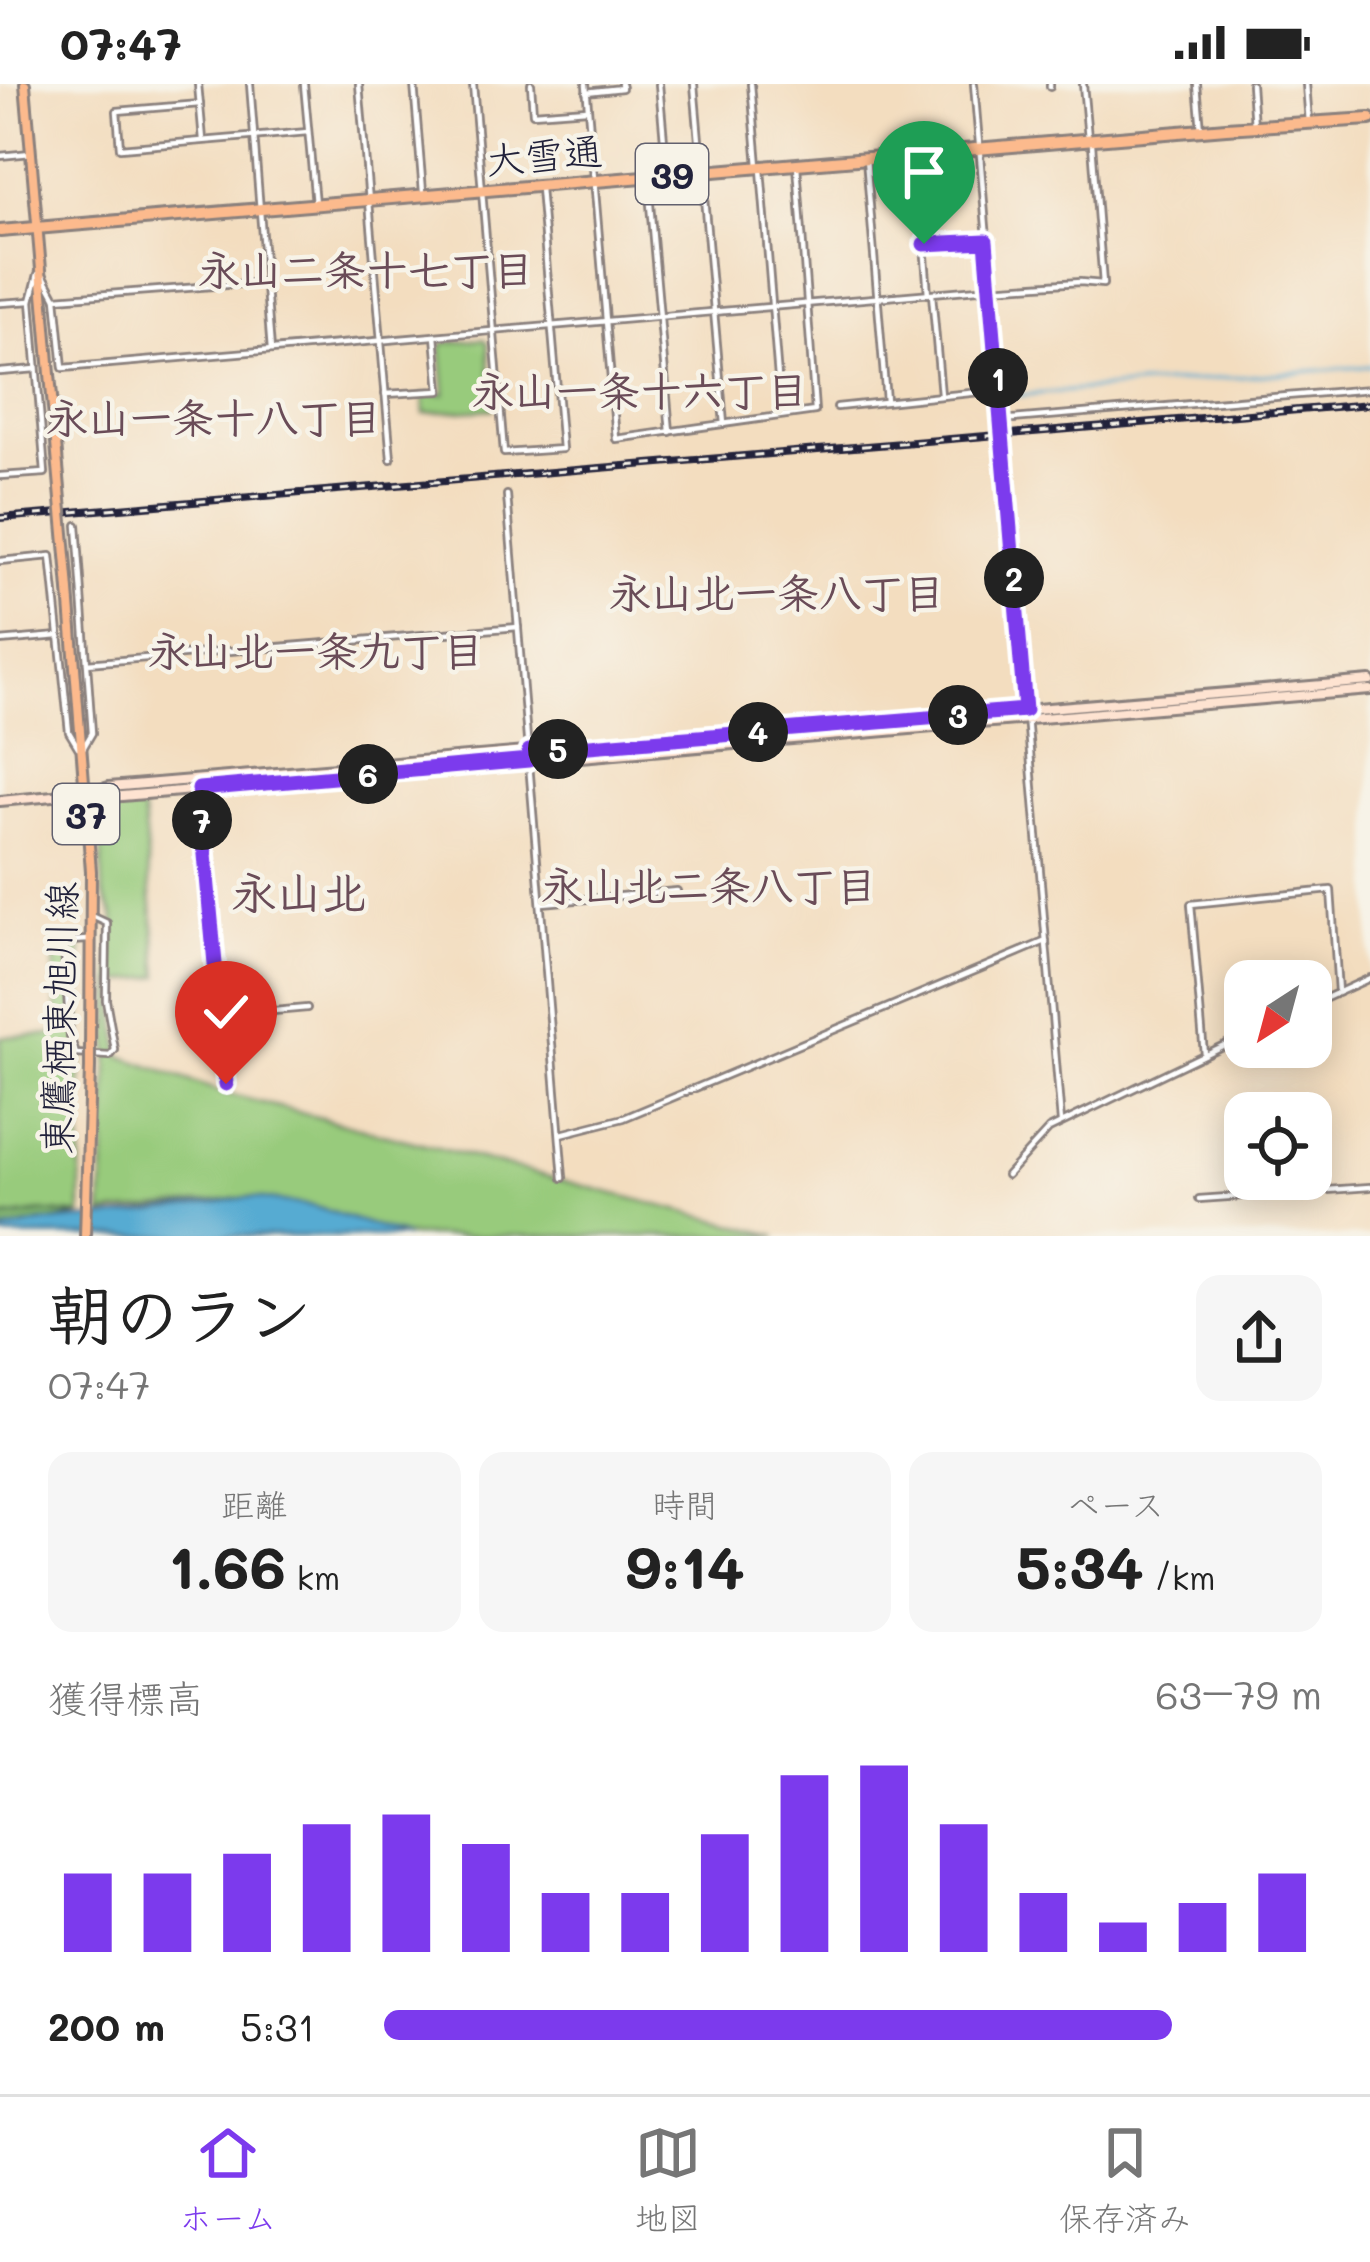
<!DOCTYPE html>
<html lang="ja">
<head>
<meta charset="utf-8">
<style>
  :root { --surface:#fff; --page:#f6f6f6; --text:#222; --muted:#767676; --line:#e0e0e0; --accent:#7c3aed }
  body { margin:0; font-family:Mali,"Klee One",sans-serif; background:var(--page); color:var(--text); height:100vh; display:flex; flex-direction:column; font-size:45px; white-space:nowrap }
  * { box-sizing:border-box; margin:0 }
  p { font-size:39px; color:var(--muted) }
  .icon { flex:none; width:66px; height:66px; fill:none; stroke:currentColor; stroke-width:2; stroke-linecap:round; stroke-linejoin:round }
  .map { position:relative; height:1152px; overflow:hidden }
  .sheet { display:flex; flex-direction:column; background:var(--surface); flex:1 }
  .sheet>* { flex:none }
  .needle { width:78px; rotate:216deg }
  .fabs { position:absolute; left:1224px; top:876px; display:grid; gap:24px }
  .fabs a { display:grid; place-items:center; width:108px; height:108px; border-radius:24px; background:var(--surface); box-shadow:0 6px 30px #0003; font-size:60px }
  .pin { position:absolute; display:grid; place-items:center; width:102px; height:102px; color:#fff; margin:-123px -51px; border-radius:50% 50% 50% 0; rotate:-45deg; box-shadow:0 0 12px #0007 }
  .pin .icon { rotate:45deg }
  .km { position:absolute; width:60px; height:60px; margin:-30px; border-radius:50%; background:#222; color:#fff; font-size:33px; line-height:60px; text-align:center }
  .round { display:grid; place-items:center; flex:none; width:126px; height:126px; border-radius:24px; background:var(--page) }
  .overview { display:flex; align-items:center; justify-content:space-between; height:204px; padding:0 48px }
  h1 { font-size:66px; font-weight:700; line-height:90px }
  .metrics { display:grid; grid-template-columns:repeat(3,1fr); gap:18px; height:204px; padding:12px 48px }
  .metrics div { display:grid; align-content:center; border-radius:24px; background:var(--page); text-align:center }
  .metrics b { font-size:60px; font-weight:700 }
  .metrics small { font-size:33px; font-weight:400 }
  .metrics p { font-size:33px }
  .chart { height:336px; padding:24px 48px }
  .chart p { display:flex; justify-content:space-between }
  .chart svg { width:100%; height:216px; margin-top:12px; stroke:var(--accent); stroke-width:6 }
  ul { padding:0 48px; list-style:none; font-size:39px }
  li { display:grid; grid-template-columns:192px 144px 1fr; align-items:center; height:90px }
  li i { height:30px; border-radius:15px; background:var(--accent) }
  .status { display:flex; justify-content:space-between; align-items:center; height:84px; padding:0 60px; background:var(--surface); direction:ltr }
  .status svg { height:33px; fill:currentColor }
  .tab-bar { display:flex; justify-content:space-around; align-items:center; height:168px; border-top:3px solid var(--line); background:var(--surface); font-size:33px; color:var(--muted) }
  .tab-bar a { display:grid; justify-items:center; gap:6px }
  .tab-bar .current { color:var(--accent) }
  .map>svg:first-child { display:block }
  .green { fill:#98cb7b; stroke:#5d765b; stroke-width:3 }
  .forest { fill:#7aaf6b; stroke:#4e6853; stroke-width:3 }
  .water { fill:#56abd2; stroke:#3c6686; stroke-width:3 }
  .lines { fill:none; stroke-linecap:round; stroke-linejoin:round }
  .stream { stroke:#56abd2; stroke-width:3 }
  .street-casing { stroke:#8a807d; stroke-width:10 }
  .secondary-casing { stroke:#8a807d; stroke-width:14 }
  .primary-casing { stroke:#8a807d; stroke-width:14 }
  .highway-casing { stroke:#8a807d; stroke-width:16 }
  .street { stroke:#fff; stroke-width:4.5 }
  .secondary { stroke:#fee3d1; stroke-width:8 }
  .primary { stroke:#fcba8d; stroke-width:8 }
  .highway { stroke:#fcba8d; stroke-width:10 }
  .rail-casing { stroke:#22223b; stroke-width:8 }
  .rail { stroke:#f7f3e8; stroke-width:3; stroke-dasharray:9; stroke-linecap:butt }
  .primary-bridge-casing { stroke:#8a807d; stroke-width:14; stroke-linecap:butt }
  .primary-bridge { stroke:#fcba8d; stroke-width:8 }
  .route-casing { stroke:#fff; stroke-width:24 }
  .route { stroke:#7c3aed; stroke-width:15 }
  .labels { text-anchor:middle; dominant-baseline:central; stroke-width:9; stroke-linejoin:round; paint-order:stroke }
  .shield { fill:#f7f3e8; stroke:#62616f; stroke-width:3 }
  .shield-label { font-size:36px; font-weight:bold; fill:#22223b }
  .street-label { font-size:39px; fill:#22223b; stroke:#f7f3e8 }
  .neighbourhood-label { font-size:42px; font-weight:bold; fill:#6a4c58; stroke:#f7f3e8 }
  .quarter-label { font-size:45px; font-weight:bold; fill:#6a4c58; stroke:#f7f3e8 }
</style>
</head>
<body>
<div class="status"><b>07:47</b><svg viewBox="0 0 49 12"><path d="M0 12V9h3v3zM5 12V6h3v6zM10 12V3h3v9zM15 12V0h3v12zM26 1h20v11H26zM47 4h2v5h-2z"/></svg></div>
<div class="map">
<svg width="1370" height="1152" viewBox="0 0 1370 1152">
  <rect width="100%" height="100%" fill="#f7f3e8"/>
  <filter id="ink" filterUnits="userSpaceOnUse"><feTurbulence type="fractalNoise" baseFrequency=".00833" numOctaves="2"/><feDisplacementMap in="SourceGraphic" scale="24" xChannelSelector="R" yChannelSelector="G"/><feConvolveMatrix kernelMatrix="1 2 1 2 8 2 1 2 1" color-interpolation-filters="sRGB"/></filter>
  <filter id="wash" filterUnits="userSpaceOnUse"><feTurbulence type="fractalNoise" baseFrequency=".004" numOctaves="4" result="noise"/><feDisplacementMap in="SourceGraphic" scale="48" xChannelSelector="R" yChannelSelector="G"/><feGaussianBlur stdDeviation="2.7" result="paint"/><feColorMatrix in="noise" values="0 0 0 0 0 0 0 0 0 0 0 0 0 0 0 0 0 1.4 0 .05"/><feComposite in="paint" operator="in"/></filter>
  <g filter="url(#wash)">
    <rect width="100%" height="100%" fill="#f3ddbf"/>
    <g class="green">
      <path d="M484,255L488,259L493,325L424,329L423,311L445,310L441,263L444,259Z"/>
      <path d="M142,720L159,892L114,899L120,972L224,1009L778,1152H387L250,1113L102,1130L114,833L103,809L100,731L107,724Z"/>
      <path d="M81,853V1131L44,1128L0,1134V953L58,950L53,855Z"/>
    </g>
    <path class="forest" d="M44,1128L81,1131L0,1148V1134Z"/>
    <path class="water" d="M251,1113L312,1122L406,1152H0V1148L44,1138L121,1132Z"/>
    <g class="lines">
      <path class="stream" d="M1011,312L1370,282"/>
    </g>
  </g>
  <g filter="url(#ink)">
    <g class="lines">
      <g class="street-casing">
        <g id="street">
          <path d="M198,0L203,56"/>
          <path d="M250,0L271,266"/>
          <path d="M304,0L315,120"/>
          <path d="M359,0L391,375"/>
          <path d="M414,0L423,108"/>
          <path d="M473,0L504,369L562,365L540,104"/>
          <path d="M531,0L533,29L587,25"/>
          <path d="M586,0L616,355L815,327L797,81"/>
          <path d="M659,0L667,91"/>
          <path d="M694,0L724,340"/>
          <path d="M751,0L758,82"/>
          <path d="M974,0L1061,1038"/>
          <path d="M1050,0V3"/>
          <path d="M1083,0L1088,54"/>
          <path d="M1197,0L1201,46"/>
          <path d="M1251,0L1254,42"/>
          <path d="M1306,0L1309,38"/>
          <path d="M586,8L622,4L621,0"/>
          <path d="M200,20L117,27L120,64L308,48"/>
          <path d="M0,72L31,69"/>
          <path d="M866,74L886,317"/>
          <path d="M761,85L781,331"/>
          <path d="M648,97L670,348"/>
          <path d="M44,192L56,214L265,198"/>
          <path d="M928,210L924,160L986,157"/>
          <path d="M932,210L941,311"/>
          <path d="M56,214L63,284L990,204L1080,198L1103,200L1092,60"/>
          <path d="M0,219L31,217"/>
          <path d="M0,288L36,285"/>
          <path d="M385,310L440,307L435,252"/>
          <path d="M837,323L999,306"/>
          <path d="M1001,336L1370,305"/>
          <path d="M0,392L45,389L31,217L38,190"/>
          <path d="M507,411L563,1094"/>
          <path d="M77,441L92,649L82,666"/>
          <path d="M0,477L51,472L69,648L78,663"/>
          <path d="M0,557L59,552"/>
          <path d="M87,579L518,543"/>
          <path d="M198,695L226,1000"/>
          <path d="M542,819L677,807"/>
          <path d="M89,856L69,857L64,864L70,953L76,970L110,972L115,966L106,916L107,839L92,832"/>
          <path d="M1311,921L1370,894"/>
          <path d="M219,932L307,924"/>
          <path d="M1204,970L1191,820L1331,806L1338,908"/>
          <path d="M561,1050L624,1034L1046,857"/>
          <path d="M1007,1091L1049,1045L1245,951"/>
          <path d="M1199,1115L1370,1103"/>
        </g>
      </g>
      <g class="secondary-casing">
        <g id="secondary">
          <path d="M87,710L109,703L1370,597"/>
          <path d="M0,717L64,711L110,713L1370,606"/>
        </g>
      </g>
      <g class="primary-casing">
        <g id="primary">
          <path d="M25,0L57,371"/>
          <path d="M68,494L91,787L90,966"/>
          <path d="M85,1152L90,984"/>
        </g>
      </g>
      <g class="highway-casing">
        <path id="highway" d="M0,147L1226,44L1370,35"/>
      </g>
      <use href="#street" class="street"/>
      <use href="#secondary" class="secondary"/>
      <use href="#primary" class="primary"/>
      <use href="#highway" class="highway"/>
      <g class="rail-casing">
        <path id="rail" d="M0,434L1370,320"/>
      </g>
      <use href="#rail" class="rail"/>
      <g class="primary-bridge-casing">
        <g id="primary-bridge">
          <path d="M57,371L68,494"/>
          <path d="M90,984V966"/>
        </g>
      </g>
      <use href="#primary-bridge" class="primary-bridge"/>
    </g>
  </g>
  <g class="lines" filter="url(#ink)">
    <g class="route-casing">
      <path id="route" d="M226,1000L199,705L529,676V667L1025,626L986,157L924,160"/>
    </g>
    <use href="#route" class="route"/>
  </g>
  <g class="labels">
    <g class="shield">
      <rect x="636" y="60" width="72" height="60" rx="9"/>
      <rect x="53" y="700" width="66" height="60" rx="9"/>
    </g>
    <g class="shield-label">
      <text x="672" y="90">39</text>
      <text x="86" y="730">37</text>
    </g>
    <g class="street-label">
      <text transform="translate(544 70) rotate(-5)">大雪通</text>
      <text transform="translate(58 934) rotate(-89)">東鷹栖東旭川線</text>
    </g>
    <g class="neighbourhood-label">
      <text x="366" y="184">永山二条十七丁目</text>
      <text x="640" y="305">永山一条十六丁目</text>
      <text x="214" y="332">永山一条十八丁目</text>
      <text x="777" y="507">永山北一条八丁目</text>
      <text x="316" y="565">永山北一条九丁目</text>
      <text x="709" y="800">永山北二条八丁目</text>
    </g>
    <g class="quarter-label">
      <text x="299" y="807">永山北</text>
    </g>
  </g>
</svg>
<div class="fabs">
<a><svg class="needle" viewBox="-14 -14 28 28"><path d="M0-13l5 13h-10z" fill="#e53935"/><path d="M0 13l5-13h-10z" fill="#767676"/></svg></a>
<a><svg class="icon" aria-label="locate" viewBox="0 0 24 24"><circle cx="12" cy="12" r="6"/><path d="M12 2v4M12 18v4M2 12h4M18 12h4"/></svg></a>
</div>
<div class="pin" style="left:924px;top:160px;background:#1e9e55"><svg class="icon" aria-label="arrive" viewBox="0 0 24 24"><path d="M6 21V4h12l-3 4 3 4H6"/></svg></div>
<div class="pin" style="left:226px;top:1000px;background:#d93025"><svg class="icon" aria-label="check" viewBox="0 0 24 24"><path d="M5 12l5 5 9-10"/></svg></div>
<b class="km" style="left:998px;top:294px">1</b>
<b class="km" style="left:1014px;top:494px">2</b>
<b class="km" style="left:958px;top:631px">3</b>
<b class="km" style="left:758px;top:648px">4</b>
<b class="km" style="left:558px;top:665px">5</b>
<b class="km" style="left:368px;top:690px">6</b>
<b class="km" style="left:202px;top:736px">7</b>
</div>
<section class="sheet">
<div class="overview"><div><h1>朝のラン</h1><p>07:47</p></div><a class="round"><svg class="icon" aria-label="share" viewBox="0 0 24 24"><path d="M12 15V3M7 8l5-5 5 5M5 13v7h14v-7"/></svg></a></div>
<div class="metrics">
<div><p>距離</p><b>1.66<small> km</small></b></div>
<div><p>時間</p><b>9:14</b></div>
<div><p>ペース</p><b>5:34<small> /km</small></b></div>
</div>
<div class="chart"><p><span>獲得標高</span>63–79 m</p>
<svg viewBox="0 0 160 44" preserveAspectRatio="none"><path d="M5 44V28M15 44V28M25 44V24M35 44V18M45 44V16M55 44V22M65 44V32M75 44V32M85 44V20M95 44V8M105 44V6M115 44V18M125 44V32M135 44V38M145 44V34M155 44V28"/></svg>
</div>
<ul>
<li><b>200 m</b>5:31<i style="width:84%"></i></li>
</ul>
</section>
<nav class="tab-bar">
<a class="current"><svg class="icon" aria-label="home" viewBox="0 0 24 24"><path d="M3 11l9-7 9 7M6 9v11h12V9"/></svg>ホーム</a>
<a><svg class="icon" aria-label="map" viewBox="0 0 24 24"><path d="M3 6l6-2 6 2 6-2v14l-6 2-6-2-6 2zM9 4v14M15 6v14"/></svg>地図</a>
<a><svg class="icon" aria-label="saved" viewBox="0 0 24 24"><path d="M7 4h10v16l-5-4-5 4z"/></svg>保存済み</a>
</nav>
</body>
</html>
